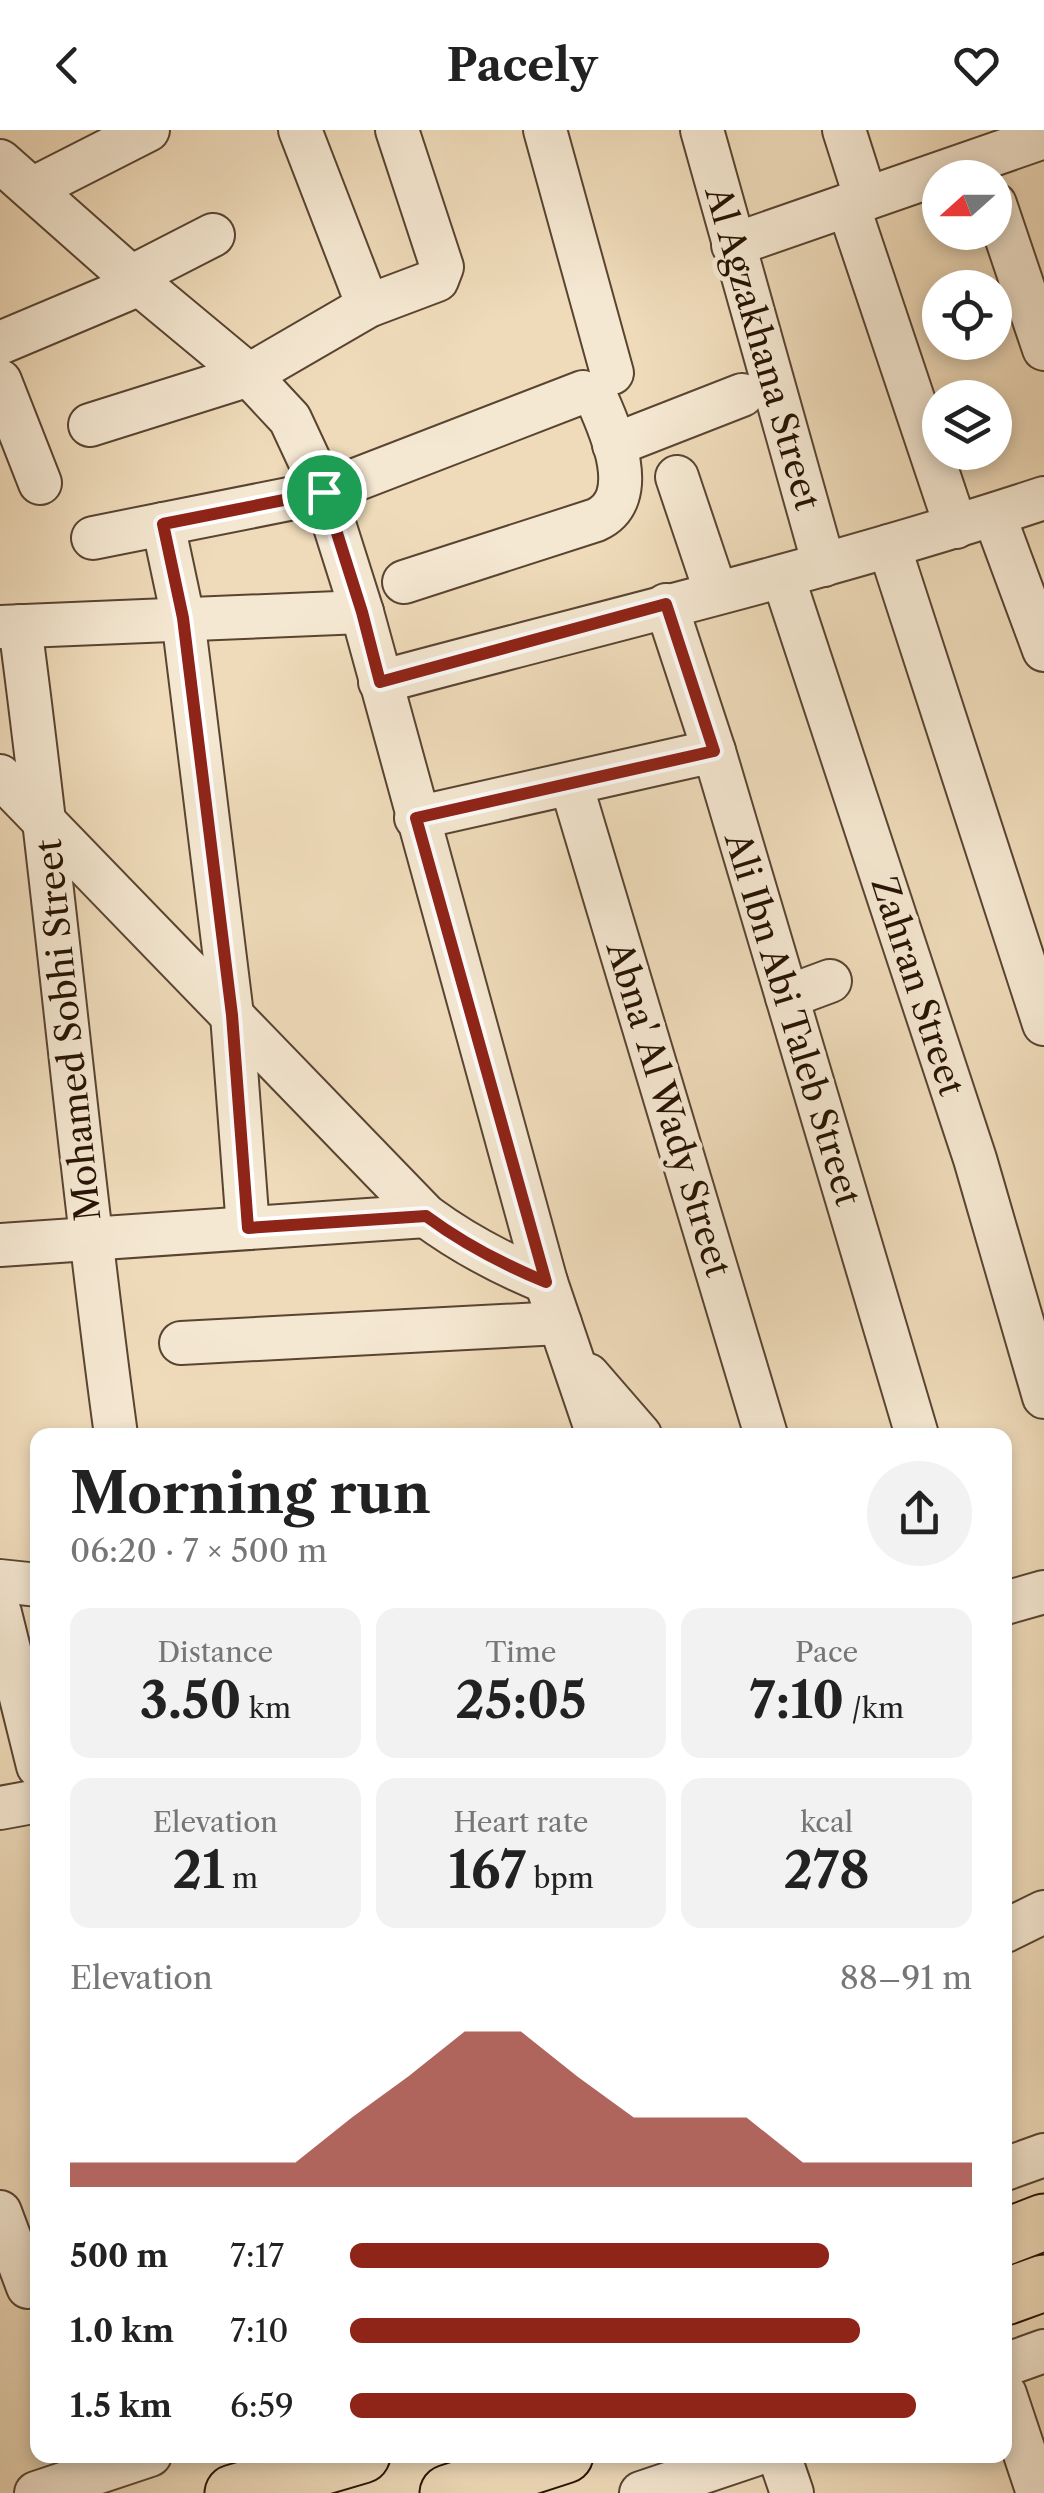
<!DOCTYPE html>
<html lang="en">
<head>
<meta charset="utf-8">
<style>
  :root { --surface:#fff; --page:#f2f2f2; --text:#222; --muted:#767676; --accent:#8f2418 }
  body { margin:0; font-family:"Libre Caslon Text",serif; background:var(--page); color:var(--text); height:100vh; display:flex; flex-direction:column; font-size:38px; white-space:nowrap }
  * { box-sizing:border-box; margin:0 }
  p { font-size:32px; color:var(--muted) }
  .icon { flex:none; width:55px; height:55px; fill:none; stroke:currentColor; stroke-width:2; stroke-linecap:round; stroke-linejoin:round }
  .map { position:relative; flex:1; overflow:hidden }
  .sheet { position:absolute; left:30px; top:1298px; width:982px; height:1035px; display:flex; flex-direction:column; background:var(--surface); border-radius:20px; box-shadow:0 5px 15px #0003 }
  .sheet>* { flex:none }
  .needle { width:65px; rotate:249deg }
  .buttons { position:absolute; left:922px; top:30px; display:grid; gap:20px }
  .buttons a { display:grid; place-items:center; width:90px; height:90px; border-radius:50%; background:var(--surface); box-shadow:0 5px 15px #0003; font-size:50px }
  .pin { position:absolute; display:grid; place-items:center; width:85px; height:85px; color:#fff; margin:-42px; border:5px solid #fff; border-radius:50%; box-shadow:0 2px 10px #0007 }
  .round { display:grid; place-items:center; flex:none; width:105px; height:105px; border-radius:52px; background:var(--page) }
  .summary { display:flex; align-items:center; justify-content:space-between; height:170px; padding:0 40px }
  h1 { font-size:55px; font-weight:800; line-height:75px }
  .metrics { display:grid; grid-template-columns:repeat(3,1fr); gap:15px; height:170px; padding:10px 40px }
  .metrics div { display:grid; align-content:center; border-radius:20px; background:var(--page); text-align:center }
  .metrics b { font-size:50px; font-weight:800 }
  .metrics small { font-size:28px; font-weight:400 }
  .metrics p { font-size:28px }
  .chart { height:280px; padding:20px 40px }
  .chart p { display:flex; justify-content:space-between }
  .chart svg { width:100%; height:180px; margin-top:10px; fill:var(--accent); opacity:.7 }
  ul { padding:0 40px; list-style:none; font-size:32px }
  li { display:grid; grid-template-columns:160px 120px 1fr; align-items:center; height:75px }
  li i { height:25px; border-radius:12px; background:var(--accent) }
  header { display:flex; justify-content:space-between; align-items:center; height:130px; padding:0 40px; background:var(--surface); font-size:45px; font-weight:800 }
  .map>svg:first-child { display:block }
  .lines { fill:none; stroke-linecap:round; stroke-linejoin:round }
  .minor-casing { stroke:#594432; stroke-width:46 }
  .major-casing { stroke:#271204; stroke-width:59 }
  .minor { stroke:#f5e8d2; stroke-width:42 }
  .major { stroke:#efdbba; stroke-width:55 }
  .route-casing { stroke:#fff; stroke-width:20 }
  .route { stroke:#8f2418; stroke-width:12 }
  .labels { text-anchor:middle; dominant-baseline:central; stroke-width:10; stroke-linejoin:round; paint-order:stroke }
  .street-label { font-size:35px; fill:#271204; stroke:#f5e8d2 }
</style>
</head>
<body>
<header><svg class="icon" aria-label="back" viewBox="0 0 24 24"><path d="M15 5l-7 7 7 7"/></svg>Pacely<svg class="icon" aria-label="heart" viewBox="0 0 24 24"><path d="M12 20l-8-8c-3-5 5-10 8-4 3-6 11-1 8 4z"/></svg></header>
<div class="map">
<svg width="1044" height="2363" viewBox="0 0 1044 2363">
  <rect width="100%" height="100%" fill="#efdbba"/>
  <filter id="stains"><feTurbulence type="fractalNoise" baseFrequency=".002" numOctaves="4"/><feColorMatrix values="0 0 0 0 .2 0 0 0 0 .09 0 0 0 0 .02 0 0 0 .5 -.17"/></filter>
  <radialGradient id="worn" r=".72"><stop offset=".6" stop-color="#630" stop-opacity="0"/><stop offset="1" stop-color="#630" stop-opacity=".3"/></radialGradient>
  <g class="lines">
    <g class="minor-casing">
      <g id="minor">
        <path d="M300,0L368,176"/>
        <path d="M545,0L612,243"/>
        <path d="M702,0L824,435"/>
        <path d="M844,0L866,69"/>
        <path d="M0,31L131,147L249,245L290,289L324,362L362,482L546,1152L598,1305"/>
        <path d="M32,59L148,0"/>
        <path d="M995,74L1044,219"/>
        <path d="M848,75L956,397"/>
        <path d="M733,115L1044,7"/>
        <path d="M131,147L213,105"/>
        <path d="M0,213L140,154"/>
        <path d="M0,251L40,353"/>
        <path d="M90,295L249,245L368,176L437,150L442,137L397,0"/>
        <path d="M614,315L742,265"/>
        <path d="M677,347L716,463"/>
        <path d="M994,385L1044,520"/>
        <path d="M163,394L183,488L232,885L248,1098"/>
        <path d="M93,408L324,362L583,262L596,267C611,300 642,369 596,390L404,452"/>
        <path d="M889,416L1044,894"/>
        <path d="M783,447L975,1029L1044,1267"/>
        <path d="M666,475L714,621L917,1305"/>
        <path d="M20,496C56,765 79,1036 116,1305"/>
        <path d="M0,497L362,482"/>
        <path d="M380,552C602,492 826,440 1044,368"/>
        <path d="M0,646L426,1086C464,1114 502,1134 546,1152"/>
        <path d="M571,654L766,1305"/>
        <path d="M416,688L714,621"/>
        <path d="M787,867L830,851"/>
        <path d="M0,1115L426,1086"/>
        <path d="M181,1213L560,1193"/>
        <path d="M588,1245L640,1305"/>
        <path d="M0,1451L38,1455"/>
        <path d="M1005,1473L1044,1462"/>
        <path d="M0,1483L38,1636"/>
        <path d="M0,1678L38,1671"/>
        <path d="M1005,1801L1044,1782"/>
        <path d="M1005,2039L1044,2025"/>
        <path d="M0,2082L28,2157"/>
        <path d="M1005,2235L1044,2221"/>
        <path d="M1005,2264L1038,2363"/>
        <path d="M779,2325L792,2363"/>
        <path d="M36,2363L150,2325"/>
        <path d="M641,2363L754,2325"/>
      </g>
    </g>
    <g class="major-casing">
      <g id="major">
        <path d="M1005,2107L1044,2092"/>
        <path d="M1005,2167L1044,2153"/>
        <path d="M233,2363L362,2325"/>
        <path d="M448,2363L565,2325"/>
      </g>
    </g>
    <use href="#minor" class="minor"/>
    <use href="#major" class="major"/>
  </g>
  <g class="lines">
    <g class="route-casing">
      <path id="route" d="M324,362L362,482L380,552L666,474L714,621L416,688L546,1152C502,1134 464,1114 426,1086L248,1098L232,885L183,488L163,394Z"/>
    </g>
    <use href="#route" class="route"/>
  </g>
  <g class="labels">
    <g class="street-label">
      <text transform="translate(763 218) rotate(74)">Al Agzakhana Street</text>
      <text transform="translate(918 856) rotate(72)">Zahran Street</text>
      <text transform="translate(793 889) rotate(73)">Ali Ibn Abi Taleb Street</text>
      <text transform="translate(68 900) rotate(-96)">Mohamed Sobhi Street</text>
      <text transform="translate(669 979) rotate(73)">Abna' Al Wady Street</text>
    </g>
  </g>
  <rect width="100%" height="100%" filter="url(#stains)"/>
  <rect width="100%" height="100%" fill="url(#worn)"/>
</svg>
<div class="buttons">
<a><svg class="needle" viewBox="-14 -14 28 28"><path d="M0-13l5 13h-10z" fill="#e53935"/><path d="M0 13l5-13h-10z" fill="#767676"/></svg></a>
<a><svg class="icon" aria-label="locate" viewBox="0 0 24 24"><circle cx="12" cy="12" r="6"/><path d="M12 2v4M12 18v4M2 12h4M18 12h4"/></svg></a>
<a><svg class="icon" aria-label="layers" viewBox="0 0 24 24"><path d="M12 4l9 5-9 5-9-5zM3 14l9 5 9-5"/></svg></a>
</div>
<div class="pin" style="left:324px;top:362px;background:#1e9e55"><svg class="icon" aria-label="arrive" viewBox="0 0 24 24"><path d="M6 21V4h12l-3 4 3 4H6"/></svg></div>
<section class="sheet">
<div class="summary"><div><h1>Morning run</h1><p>06:20 · 7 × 500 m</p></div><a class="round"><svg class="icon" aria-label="share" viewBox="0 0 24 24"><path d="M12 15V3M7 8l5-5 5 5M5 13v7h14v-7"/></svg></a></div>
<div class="metrics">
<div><p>Distance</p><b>3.50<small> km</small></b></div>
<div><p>Time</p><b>25:05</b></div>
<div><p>Pace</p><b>7:10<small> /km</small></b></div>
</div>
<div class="metrics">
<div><p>Elevation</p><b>21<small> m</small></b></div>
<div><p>Heart rate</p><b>167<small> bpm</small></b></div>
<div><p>kcal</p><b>278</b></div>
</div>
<div class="chart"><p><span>Elevation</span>88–91 m</p>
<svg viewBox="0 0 160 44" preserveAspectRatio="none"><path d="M0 44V38L10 38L20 38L30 38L40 38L50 27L60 17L70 6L80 6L90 17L100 27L110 27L120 27L130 38L140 38L150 38L160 38V44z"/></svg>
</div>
<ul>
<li><b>500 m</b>7:17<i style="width:77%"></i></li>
<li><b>1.0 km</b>7:10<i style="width:82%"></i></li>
<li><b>1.5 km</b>6:59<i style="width:91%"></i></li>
</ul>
</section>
</div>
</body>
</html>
